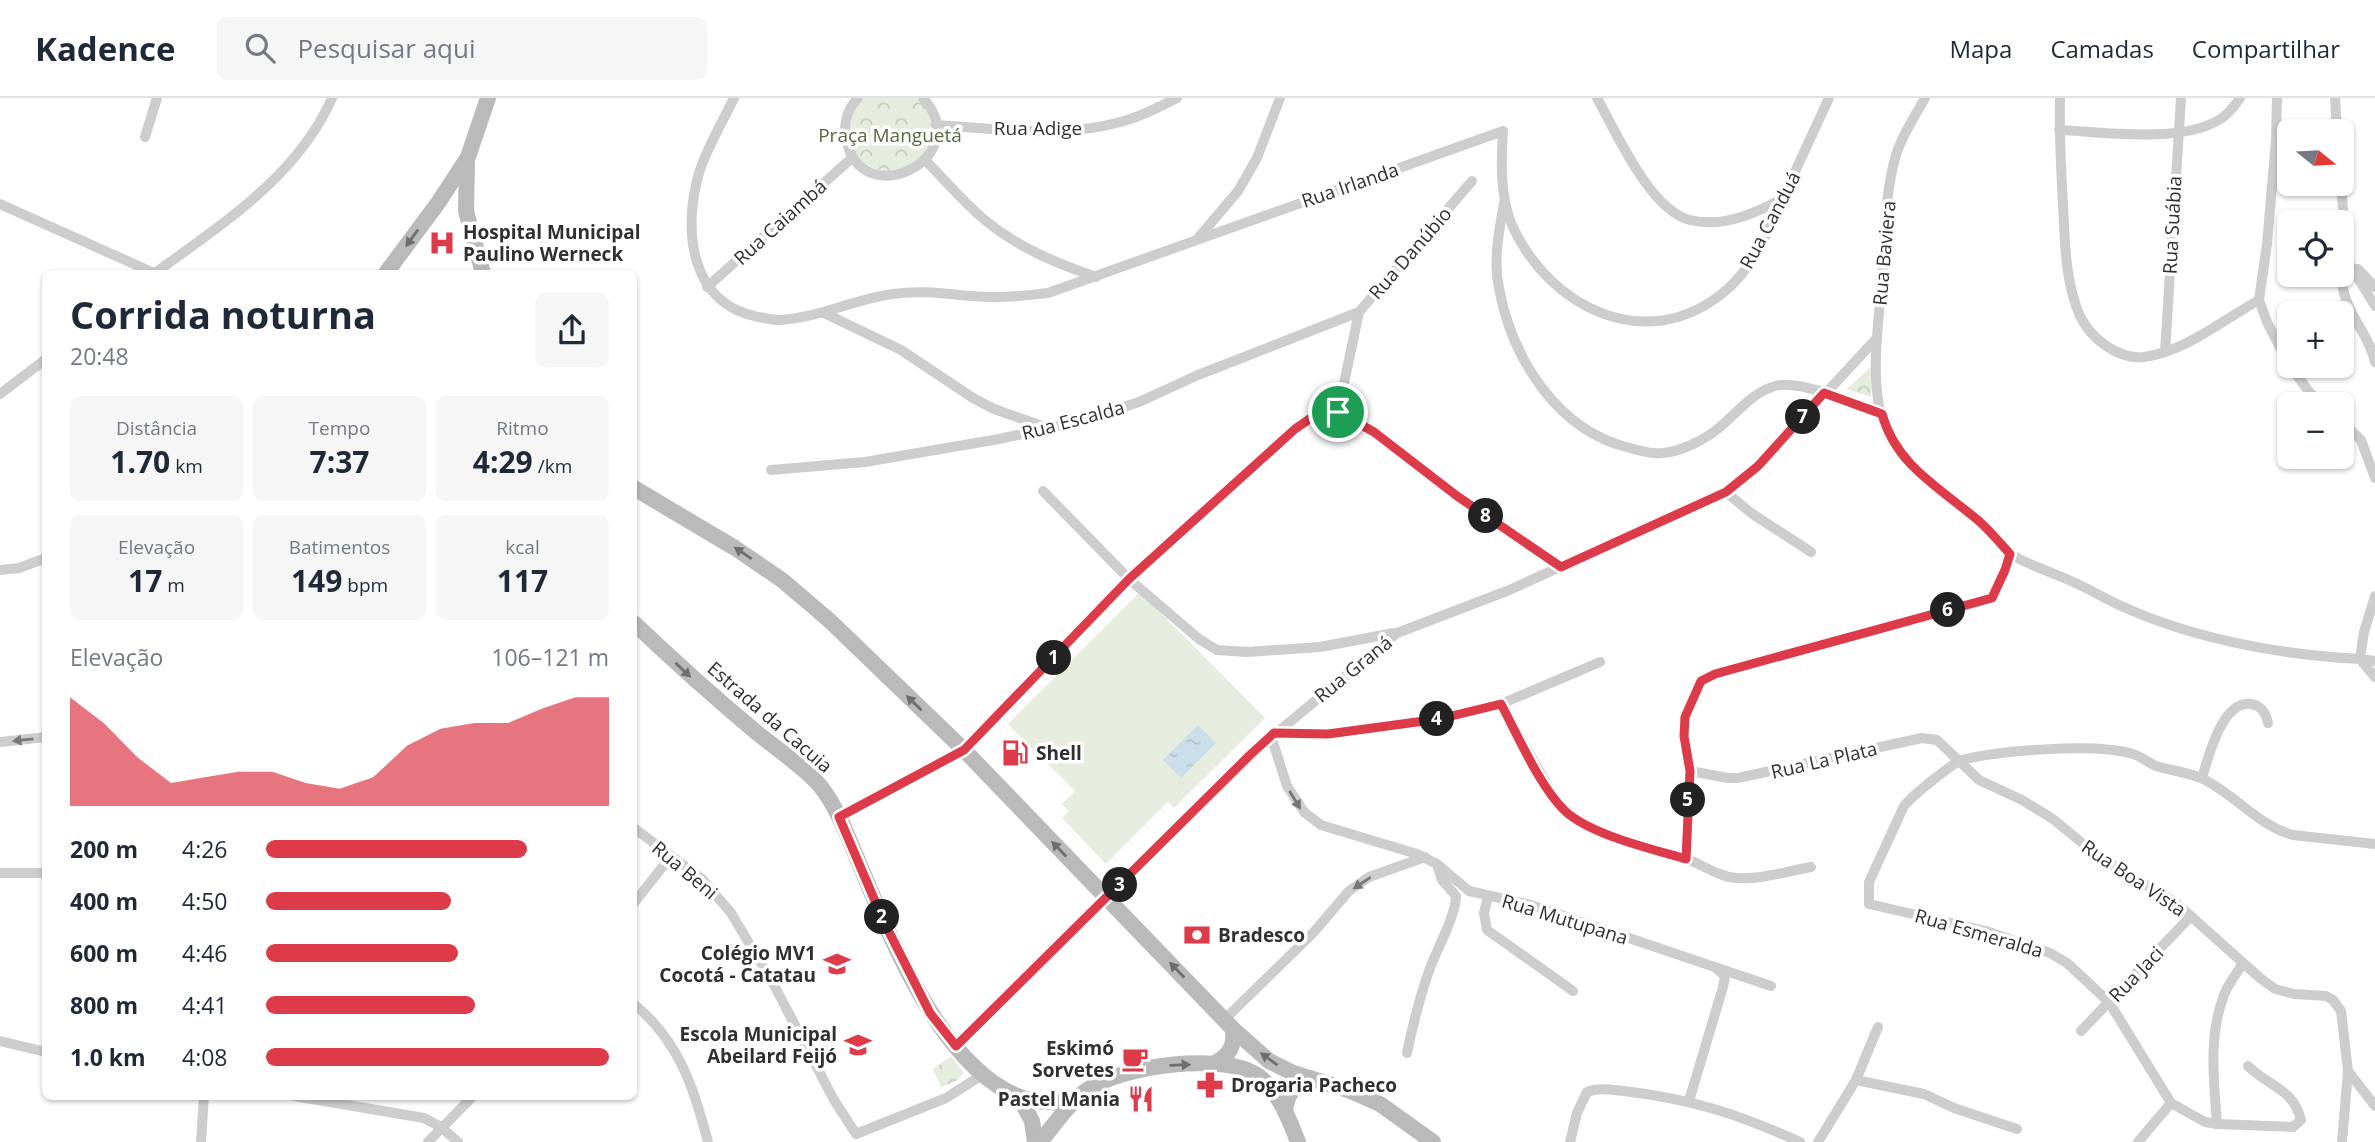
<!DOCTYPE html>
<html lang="pt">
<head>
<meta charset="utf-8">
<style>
  :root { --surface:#fff; --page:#f6f6f7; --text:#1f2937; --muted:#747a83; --line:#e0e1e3; --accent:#dd3b4a }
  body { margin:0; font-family:"Open Sans",sans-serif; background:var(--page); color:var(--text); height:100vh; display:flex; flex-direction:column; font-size:26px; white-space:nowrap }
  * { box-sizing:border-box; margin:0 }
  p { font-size:23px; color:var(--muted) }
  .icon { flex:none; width:38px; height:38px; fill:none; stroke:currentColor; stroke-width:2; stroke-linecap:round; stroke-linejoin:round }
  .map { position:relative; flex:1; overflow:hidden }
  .details { position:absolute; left:42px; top:172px; width:595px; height:830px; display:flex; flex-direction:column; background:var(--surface); border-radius:10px; box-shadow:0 2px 5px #0004 }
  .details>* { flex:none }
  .needle { width:46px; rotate:108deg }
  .fabs { position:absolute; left:2277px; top:21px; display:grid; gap:14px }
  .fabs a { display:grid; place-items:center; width:77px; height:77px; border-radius:10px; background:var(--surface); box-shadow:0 2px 5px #0004; font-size:35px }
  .pin { position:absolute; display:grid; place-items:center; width:60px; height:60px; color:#fff; margin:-30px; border:4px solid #fff; border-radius:50%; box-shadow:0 2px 7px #0007 }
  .km { position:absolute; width:35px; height:35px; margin:-18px; border-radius:50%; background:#222; color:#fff; font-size:19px; line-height:35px; text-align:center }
  .round { display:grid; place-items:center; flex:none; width:74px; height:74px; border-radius:10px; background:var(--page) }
  .headline { display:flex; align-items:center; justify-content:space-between; height:119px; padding:0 28px }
  h1 { font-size:38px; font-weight:700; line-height:52px }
  .metrics { display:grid; grid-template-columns:repeat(3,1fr); gap:10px; height:119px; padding:7px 28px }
  .metrics div { display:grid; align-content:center; border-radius:10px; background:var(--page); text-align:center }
  .metrics b { font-size:30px; font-weight:700 }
  .metrics small { font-size:19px; font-weight:400 }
  .metrics p { font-size:19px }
  .chart { height:196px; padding:14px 28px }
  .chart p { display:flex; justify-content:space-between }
  .chart svg { width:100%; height:126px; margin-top:7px; fill:var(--accent); opacity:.7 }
  ul { padding:0 28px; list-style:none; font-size:23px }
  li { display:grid; grid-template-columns:112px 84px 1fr; align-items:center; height:52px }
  li i { height:18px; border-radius:9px; background:var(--accent) }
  header { display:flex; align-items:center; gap:42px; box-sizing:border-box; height:98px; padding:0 35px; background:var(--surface); border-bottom:2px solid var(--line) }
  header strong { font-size:33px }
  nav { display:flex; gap:38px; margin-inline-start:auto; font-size:24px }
  .search { width:490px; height:63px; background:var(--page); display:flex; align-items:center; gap:18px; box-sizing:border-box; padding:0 24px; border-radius:10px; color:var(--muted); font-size:26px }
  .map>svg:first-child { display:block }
  .grass { fill:#e6ecde }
  .park { fill:url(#park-crowns) }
  .water { fill:url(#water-ripples) }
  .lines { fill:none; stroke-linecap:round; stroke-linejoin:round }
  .street { stroke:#cdcdcd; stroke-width:10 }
  .secondary { stroke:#bababa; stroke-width:16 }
  .oneway { fill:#6e6e6e }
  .oneway2 { fill:#777 }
  .route-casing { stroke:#fff; stroke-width:14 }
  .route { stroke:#dd3b4a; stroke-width:9 }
  .labels { text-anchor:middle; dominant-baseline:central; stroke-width:7; stroke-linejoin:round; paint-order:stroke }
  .street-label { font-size:19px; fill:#303030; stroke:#fff }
  .park-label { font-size:19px; fill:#546a3f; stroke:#fff }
  .poi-label { font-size:19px; font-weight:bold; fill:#303030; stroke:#fff; text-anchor:start }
</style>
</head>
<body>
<header>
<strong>Kadence</strong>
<div class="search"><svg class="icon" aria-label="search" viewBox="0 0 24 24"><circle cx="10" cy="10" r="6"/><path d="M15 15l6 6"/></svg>Pesquisar aqui</div>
<nav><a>Mapa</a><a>Camadas</a><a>Compartilhar</a></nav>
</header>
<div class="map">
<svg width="2375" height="1044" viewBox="0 0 2375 1044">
  <defs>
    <pattern id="park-crowns" width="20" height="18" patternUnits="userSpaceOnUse" patternTransform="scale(1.75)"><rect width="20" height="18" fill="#e6ecde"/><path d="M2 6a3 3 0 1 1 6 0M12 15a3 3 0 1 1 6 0" fill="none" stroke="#c6cbbf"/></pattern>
    <pattern id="water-ripples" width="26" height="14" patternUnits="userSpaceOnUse" patternTransform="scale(1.75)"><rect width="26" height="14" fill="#cbdfeb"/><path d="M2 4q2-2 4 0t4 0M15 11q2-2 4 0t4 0" fill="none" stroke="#afc0ca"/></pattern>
  </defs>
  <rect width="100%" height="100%" fill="#fff"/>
  <path class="grass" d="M1140,494L1265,620L1174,710L1168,704L1106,766L1062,720L1069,713L1062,706L1075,693L1008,626Z"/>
  <g class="park">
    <path d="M863,0H917C929,10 933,24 931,39C924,88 843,83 850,29C852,16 854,9 863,0Z"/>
    <path d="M1872,268L1871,299L1847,291Z"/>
    <path d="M951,958L964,975L955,984L941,989L933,971Z"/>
  </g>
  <path class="water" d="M1198,627L1216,645L1181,680L1163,662Z"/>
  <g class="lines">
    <g class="street">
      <path d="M734,0C723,23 708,48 700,72C682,129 689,206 758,219C765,220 773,222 779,222C819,220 854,201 893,196C926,191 957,198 989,199C1009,200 1028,197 1048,195L1503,33C1501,63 1500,99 1512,127C1549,210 1647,258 1724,194C1755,169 1771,127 1787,91C1801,61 1815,30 1829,0"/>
      <path d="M858,0C848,10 843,25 846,39C858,118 978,61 923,0"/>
      <path d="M1597,0C1616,34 1650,112 1690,122C1721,130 1757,115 1783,100"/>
      <path d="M1925,0C1915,18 1902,37 1896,57C1885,94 1885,135 1883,173C1879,223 1867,288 1887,336C1900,364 1935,389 1958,407C1971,417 1983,427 1994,438C2000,445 2005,453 2012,457C2031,468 2051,474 2071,483C2090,491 2108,503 2128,511C2199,542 2283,557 2360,561L2364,534L2375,498"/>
      <path d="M2060,0C2059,36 2061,71 2063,107C2065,144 2065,184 2080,218C2091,241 2119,262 2144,259C2186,253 2223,222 2259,202"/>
      <path d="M2277,0L2276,42L2267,146L2259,202L2267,224L2289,267"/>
      <path d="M2335,0L2337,33"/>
      <path d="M936,27C999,31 1066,41 1127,22C1144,17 1161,8 1177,0"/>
      <path d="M2059,32C2104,34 2178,45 2217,23C2227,18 2234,9 2240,0"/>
      <path d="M145,39L157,0"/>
      <path d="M925,62C945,82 964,105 986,123C1019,150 1056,165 1096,179"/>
      <path d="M2341,86C2343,109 2345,133 2345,157C2345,170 2340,182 2344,195C2350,220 2370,239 2375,264"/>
      <path d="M1504,105C1499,133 1493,163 1499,190C1512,260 1557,333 1630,350C1640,353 1652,356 1662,355C1681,354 1706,341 1720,329C1737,315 1753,294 1775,288C1800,281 1858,307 1882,316"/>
      <path d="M0,106L154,175"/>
      <path d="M1199,139L1238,93L1257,60L1280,0"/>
      <path d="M2345,159L2375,208"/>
      <path d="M2358,171L2375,189"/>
      <path d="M155,175C222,126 298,78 332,0"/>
      <path d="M707,189L853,59"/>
      <path d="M824,215L901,252L973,300L994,311L1048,330"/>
      <path d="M2165,254L2181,0"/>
      <path d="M2290,268L2310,295L2323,306"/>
      <path d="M0,296L46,261"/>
      <path d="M1338,314L1359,214L1472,83"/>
      <path d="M2342,323L2361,342L2375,380"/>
      <path d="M771,372L865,364L999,341L1078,324L1139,304L1198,277L1359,214"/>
      <path d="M1043,393L1129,481L1199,541L1217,552L1247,554L1320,549L1394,535"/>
      <path d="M1726,394L1751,415L1811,454"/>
      <path d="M0,472L19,470L46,460"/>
      <path d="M2360,561L2375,579"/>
      <path d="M2360,561L2375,563"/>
      <path d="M1501,606L1556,702C1590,739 1642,744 1687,761C1703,767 1719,779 1737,780C1761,782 1787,773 1811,769"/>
      <path d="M1274,635L1328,636L1439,621L1501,606L1600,564"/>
      <path d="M1271,638L1287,688L1304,714L1321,727L1417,756L1437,766L1469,793L1531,807L1771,888"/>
      <path d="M0,644L46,639"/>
      <path d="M1690,673L1728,680H1738L1922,640L1937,642L1979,682L2022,702L2053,721L2098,758L2175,804L2260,880L2275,891L2294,896L2326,898L2333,902L2341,913L2348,973L2342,1044"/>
      <path d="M2202,680C2208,660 2222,602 2251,606C2262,608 2266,615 2268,625"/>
      <path d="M839,719L964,652L1129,481L1295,331L1311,320L1326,314H1338L1374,334L1457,398L1561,469"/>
      <path d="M634,730L702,781L731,815L774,887L834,1002L856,1036"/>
      <path d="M1686,761L1690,673L1684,638L1685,619L1701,583L1715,576L1992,500L2005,473L2010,456"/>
      <path d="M0,775H46"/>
      <path d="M1488,798L1484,815L1487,832L1573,893"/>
      <path d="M634,805L671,758"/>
      <path d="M634,906C679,943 694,990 708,1044"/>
      <path d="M1225,921L1313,835L1349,793L1369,779L1425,759"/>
      <path d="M2081,933L2191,818"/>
      <path d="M0,943L46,954"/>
      <path d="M956,949L1250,657L1397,535L1507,493L1726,394L1758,368L1877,240"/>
      <path d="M1407,955C1413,926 1420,898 1430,870C1437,851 1456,817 1456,798L1442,782L1438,770"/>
      <path d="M2248,968C2269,989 2293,990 2301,1022L2293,1029L2217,1026L2205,1024L2171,1005L2109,904L2067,865L2050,855L1986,833L1869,806V784L1904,708C1912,698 1951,666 1962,662C2001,652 2095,645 2133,656C2141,658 2148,665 2156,668C2171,673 2189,674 2203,681C2236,697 2257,727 2293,737L2375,746"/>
      <path d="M2348,973L2375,1008"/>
      <path d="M1856,982L1878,929"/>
      <path d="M294,998L424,1020L441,1029L458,1044"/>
      <path d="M1689,1003L1723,889L1725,878L1717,871"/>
      <path d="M2217,1026C2214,983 2208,939 2224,897C2228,886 2237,875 2243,865"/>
      <path d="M856,1036L946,1000L982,977"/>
      <path d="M201,1044L204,998"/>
      <path d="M428,1044L473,998"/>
      <path d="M1570,1044L1577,1015L1587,994C1598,989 1612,992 1624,993C1692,1001 1738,1016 1800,1044"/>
      <path d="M1818,1044L1856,982L1924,996L1954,1010L2017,1031"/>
      <path d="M2138,1044L2171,1005"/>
    </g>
    <g class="secondary">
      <path d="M467,62L466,113L483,175"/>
      <path d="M386,175L438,105L468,59L488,0"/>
      <path d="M634,390L735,450L782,482L830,523L964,652L1233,931L1269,963L1293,975L1348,992L1380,1006L1433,1044"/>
      <path d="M634,525C674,563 714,599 756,634C773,648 809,673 821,689C838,711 848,739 859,765C890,838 940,969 1020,999C1036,1005 1055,1005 1072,1004"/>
      <path d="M1213,966C1229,958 1235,949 1233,931"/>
      <path d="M1019,999L1032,1023L1035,1044"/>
      <path d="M1285,1013C1287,996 1294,986 1310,980"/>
      <path d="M1040,1044C1055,1026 1068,1006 1087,992C1120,968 1227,952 1261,980C1280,997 1289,1021 1298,1044"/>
    </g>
  </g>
  <defs><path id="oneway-solid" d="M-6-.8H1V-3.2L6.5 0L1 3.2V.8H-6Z" transform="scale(1.75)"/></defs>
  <g class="oneway">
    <use href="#oneway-solid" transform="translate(412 140) rotate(126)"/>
    <use href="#oneway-solid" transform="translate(743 455) rotate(-146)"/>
    <use href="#oneway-solid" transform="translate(683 572) rotate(43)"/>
    <use href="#oneway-solid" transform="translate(914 605) rotate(-136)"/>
    <use href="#oneway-solid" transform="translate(1059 751) rotate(-134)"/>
    <use href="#oneway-solid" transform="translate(1177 872) rotate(-134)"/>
    <use href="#oneway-solid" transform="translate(1269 961) rotate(-144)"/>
    <use href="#oneway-solid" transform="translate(1180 967) rotate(-2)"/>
  </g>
  <g class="oneway2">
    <use href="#oneway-solid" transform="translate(23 642) rotate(174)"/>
    <use href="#oneway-solid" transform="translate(1295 702) rotate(58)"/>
    <use href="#oneway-solid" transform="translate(1362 785) rotate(146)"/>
  </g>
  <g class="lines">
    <g class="route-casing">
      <path id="route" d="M1824,295L1882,316C1896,368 1942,391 1980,424C1991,434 2000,445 2010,456L2005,472L1992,500L1715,576L1701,583L1685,619L1684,638L1690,673L1686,761C1652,751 1591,737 1565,713C1540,689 1518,638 1501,606L1439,621L1328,636L1274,635L1250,657L956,948L930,915L884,824L839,719L964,652L1129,481L1295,331L1311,320L1326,314H1338L1374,334L1457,398L1561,469L1726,394L1758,368Z"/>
    </g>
    <use href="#route" class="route"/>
  </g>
  <defs>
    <g id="hospital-bare" transform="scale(2.1)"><path d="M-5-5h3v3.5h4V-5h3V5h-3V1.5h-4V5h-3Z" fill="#dd3b4a" stroke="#fff" stroke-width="2.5" paint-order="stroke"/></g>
    <g id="fuel-bare" transform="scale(2.1)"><path d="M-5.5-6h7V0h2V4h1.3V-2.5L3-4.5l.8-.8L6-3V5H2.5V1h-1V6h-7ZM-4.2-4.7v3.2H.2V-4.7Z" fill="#dd3b4a" stroke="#fff" stroke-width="2.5" paint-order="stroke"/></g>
    <g id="bank-bare" transform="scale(2.1)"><path d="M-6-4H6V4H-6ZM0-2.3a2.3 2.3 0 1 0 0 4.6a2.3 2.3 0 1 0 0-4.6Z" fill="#dd3b4a" stroke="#fff" stroke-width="2.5" paint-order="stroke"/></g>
    <g id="school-bare" transform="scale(2.1)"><path d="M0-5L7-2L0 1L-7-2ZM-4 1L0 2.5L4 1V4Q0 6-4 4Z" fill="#dd3b4a" stroke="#fff" stroke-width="2.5" paint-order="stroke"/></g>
    <g id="cafe-bare" transform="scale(2.1)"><path d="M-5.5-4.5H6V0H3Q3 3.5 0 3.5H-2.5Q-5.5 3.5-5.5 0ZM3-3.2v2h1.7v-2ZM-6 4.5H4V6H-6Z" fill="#dd3b4a" stroke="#fff" stroke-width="2.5" paint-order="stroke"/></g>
    <g id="pharmacy-bare" transform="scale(2.1)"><path d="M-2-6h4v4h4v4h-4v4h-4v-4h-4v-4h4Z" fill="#dd3b4a" stroke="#fff" stroke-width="2.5" paint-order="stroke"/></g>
    <g id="restaurant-bare" transform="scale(2.1)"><path d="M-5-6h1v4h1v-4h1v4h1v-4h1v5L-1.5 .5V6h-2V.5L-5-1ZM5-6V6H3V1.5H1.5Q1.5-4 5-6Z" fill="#dd3b4a" stroke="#fff" stroke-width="2.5" paint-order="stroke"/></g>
  </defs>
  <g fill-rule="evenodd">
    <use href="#hospital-bare" x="442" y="145"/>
    <use href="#fuel-bare" x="1015" y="655"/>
    <use href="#bank-bare" x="1197" y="837"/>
    <use href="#school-bare" x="837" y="866"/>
    <use href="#school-bare" x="858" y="947"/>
    <use href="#cafe-bare" x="1135" y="961"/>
    <use href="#pharmacy-bare" x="1210" y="987"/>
    <use href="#restaurant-bare" x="1141" y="1001"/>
  </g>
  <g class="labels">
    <g class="street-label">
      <text x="1038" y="30">Rua Adige</text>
      <text transform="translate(1350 87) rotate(-19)">Rua Irlanda</text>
      <text transform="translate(1770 122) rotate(-62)">Rua Canduá</text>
      <text transform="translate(780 124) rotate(-42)">Rua Caiambá</text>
      <text transform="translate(2172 127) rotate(-87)">Rua Suábia</text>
      <text transform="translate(1410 155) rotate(-49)">Rua Danúbio</text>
      <text transform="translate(1884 155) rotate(-85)">Rua Baviera</text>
      <text transform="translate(1073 322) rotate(-15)">Rua Escalda</text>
      <text transform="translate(1353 571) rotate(-39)">Rua Graná</text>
      <text transform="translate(770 619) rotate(41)">Estrada da Cacuia</text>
      <text transform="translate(1824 662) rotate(-13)">Rua La Plata</text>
      <text transform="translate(685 772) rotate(40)">Rua Beni</text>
      <text transform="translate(2134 780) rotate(34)">Rua Boa Vista</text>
      <text transform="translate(1565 821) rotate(17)">Rua Mutupana</text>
      <text transform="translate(1979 835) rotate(16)">Rua Esmeralda</text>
      <text transform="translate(2136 876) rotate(-46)">Rua Jaci</text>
    </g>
    <g class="park-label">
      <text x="890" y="37">Praça Manguetá</text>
    </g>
    <g class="poi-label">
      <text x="463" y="134">Hospital Municipal<tspan x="463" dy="22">Paulino Werneck</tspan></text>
      <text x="1036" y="655">Shell</text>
      <text x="1218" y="837">Bradesco</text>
      <text x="816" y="855" text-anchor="end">Colégio MV1<tspan x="816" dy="22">Cocotá - Catatau</tspan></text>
      <text x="837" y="936" text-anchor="end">Escola Municipal<tspan x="837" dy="22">Abeilard Feijó</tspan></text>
      <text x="1114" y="950" text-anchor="end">Eskimó<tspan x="1114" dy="22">Sorvetes</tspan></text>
      <text x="1231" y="987">Drogaria Pacheco</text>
      <text x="1120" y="1001" text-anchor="end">Pastel Mania</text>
    </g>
  </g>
</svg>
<div class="fabs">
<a><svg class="needle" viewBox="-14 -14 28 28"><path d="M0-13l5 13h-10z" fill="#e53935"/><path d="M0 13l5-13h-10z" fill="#747a83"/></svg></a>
<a><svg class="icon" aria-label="locate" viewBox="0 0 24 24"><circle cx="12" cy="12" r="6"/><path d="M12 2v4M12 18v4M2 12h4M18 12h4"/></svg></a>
<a>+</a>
<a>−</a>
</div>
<div class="pin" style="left:1338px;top:314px;background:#1e9e55"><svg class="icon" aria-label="arrive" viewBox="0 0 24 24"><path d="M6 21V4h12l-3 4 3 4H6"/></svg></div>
<b class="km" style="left:1054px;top:560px">1</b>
<b class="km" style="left:882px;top:819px">2</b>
<b class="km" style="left:1120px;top:787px">3</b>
<b class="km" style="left:1437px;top:621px">4</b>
<b class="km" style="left:1688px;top:702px">5</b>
<b class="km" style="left:1948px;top:512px">6</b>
<b class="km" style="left:1803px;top:319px">7</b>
<b class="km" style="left:1486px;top:418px">8</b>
<section class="details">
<div class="headline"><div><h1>Corrida noturna</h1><p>20:48</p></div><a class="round"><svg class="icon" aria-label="share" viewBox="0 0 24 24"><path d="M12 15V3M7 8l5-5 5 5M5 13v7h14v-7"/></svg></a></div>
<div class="metrics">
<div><p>Distância</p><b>1.70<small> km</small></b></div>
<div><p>Tempo</p><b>7:37</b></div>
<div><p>Ritmo</p><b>4:29<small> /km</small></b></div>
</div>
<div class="metrics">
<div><p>Elevação</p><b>17<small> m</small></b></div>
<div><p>Batimentos</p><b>149<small> bpm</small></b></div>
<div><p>kcal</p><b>117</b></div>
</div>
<div class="chart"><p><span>Elevação</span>106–121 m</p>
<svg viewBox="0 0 160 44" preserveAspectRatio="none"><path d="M0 44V6L10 15L20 27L30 36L40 34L50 32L60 32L70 36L80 38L90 34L100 23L110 17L120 15L130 15L140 10L150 6L160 6V44z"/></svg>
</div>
<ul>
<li><b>200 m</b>4:26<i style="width:76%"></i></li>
<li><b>400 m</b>4:50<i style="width:54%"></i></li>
<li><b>600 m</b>4:46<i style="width:56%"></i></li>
<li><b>800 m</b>4:41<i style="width:61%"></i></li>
<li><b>1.0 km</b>4:08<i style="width:100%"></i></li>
</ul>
</section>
</div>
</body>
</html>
